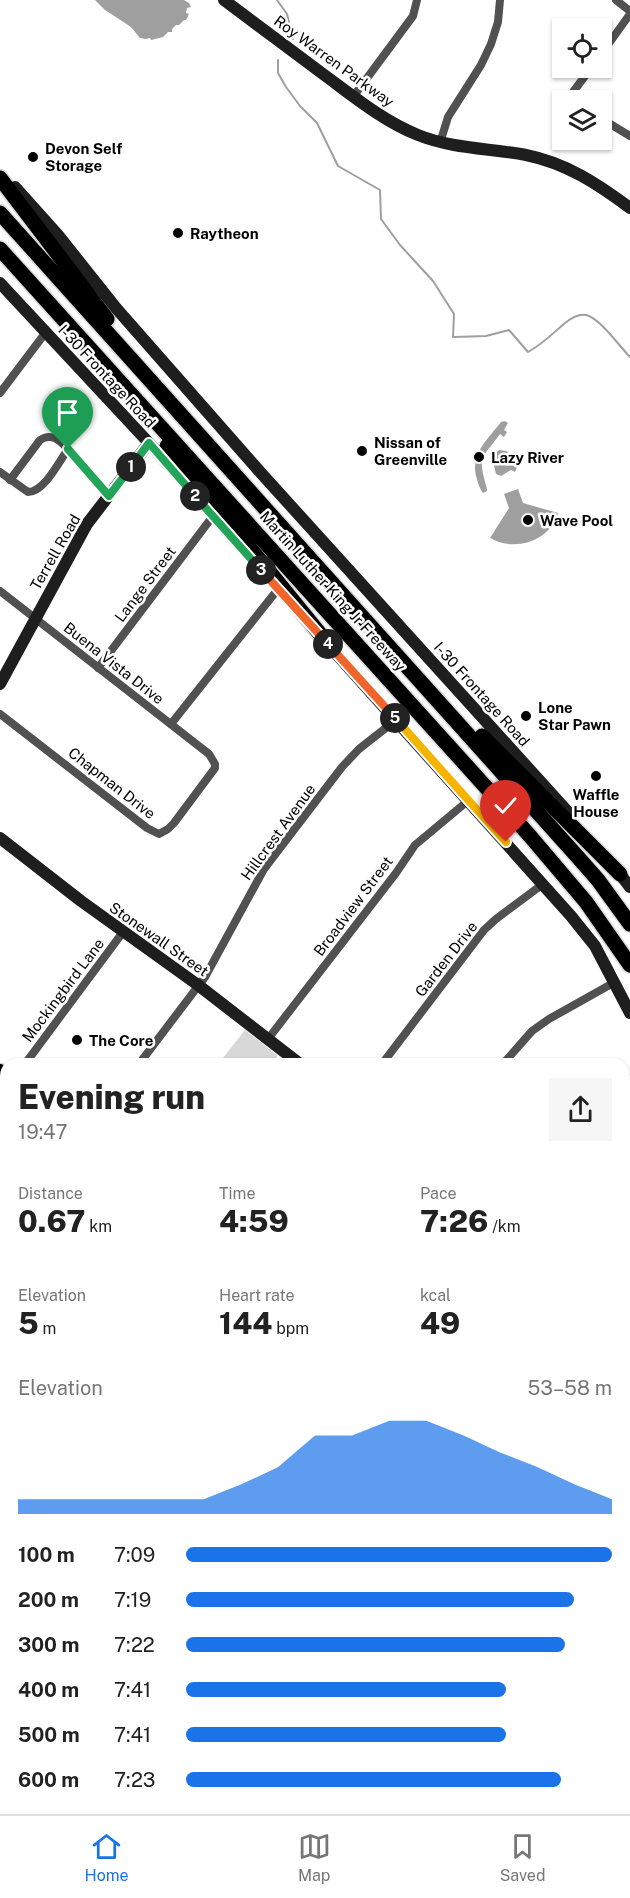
<!DOCTYPE html>
<html lang="en">
<head>
<meta charset="utf-8">
<style>
  :root { --surface:#fff; --page:#f6f6f6; --text:#222; --muted:#767676; --line:#e0e0e0; --accent:#1a73e8 }
  body { margin:0; font-family:"Public Sans",sans-serif; background:var(--page); color:var(--text); height:100vh; display:flex; flex-direction:column; font-size:22px; white-space:nowrap }
  * { box-sizing:border-box; margin:0 }
  p { font-size:20px; color:var(--muted) }
  .icon { flex:none; width:33px; height:33px; fill:none; stroke:currentColor; stroke-width:2; stroke-linecap:round; stroke-linejoin:round }
  .map { position:relative; flex:1; overflow:hidden }
  .side { position:absolute; left:0px; top:1058px; width:630px; height:758px; display:flex; flex-direction:column; background:var(--surface); border-radius:18px 18px 0 0; box-shadow:0 2px 4px #0004 }
  .side>* { flex:none }
  .fabs { position:absolute; left:552px; top:18px; display:grid; gap:12px }
  .fabs a { display:grid; place-items:center; width:60px; height:60px; border-radius:0px; background:var(--surface); box-shadow:0 2px 4px #0004; font-size:30px }
  .pin { position:absolute; display:grid; place-items:center; width:51px; height:51px; color:#fff; margin:-62px -26px; border-radius:50% 50% 50% 0; rotate:-45deg; box-shadow:0 0 6px #0007 }
  .pin .icon { rotate:45deg }
  .km { position:absolute; width:30px; height:30px; margin:-15px; border-radius:50%; background:#222; color:#fff; font-size:16px; line-height:30px; text-align:center }
  .round { display:grid; place-items:center; flex:none; width:63px; height:63px; border-radius:0px; background:var(--page) }
  .overview { display:flex; align-items:center; justify-content:space-between; height:102px; padding:0 18px }
  h1 { font-size:33px; font-weight:800; line-height:45px }
  .metrics { display:grid; grid-template-columns:repeat(3,1fr); gap:9px; height:102px; padding:6px 18px }
  .metrics div { display:grid; align-content:center }
  .metrics b { font-size:30px; font-weight:800 }
  .metrics small { font-size:16px; font-weight:400 }
  .metrics p { font-size:16px }
  .chart { height:168px; padding:12px 18px }
  .chart p { display:flex; justify-content:space-between }
  .chart svg { width:100%; height:108px; margin-top:6px; fill:var(--accent); opacity:.7 }
  ul { padding:0 18px; list-style:none; font-size:20px }
  li { display:grid; grid-template-columns:96px 72px 1fr; align-items:center; height:45px }
  li i { height:15px; border-radius:8px; background:var(--accent) }
  .tab-bar { display:flex; justify-content:space-around; align-items:center; height:84px; border-top:2px solid var(--line); background:var(--surface); font-size:16px; color:var(--muted) }
  .tab-bar a { display:grid; justify-items:center; gap:3px }
  .tab-bar .current { color:var(--accent) }
  .map>svg:first-child { display:block }
  .green { fill:#d8d8d8 }
  .water { fill:#9f9f9f }
  .lines { fill:none; stroke-linecap:round; stroke-linejoin:round }
  .stream { stroke:#9f9f9f; stroke-width:2 }
  .primary-casing { stroke:#dbdbdb; stroke-width:15 }
  .highway-casing { stroke:#dbdbdb; stroke-width:18 }
  .street { stroke:#515151; stroke-width:8 }
  .secondary { stroke:#1e1e1e; stroke-width:12 }
  .primary { stroke:#000; stroke-width:12 }
  .highway { stroke:#000; stroke-width:15 }
  .split-1-casing { stroke:#fff; stroke-width:12 }
  .split-2-casing { stroke:#fff; stroke-width:12 }
  .split-3-casing { stroke:#fff; stroke-width:12 }
  .split-4-casing { stroke:#fff; stroke-width:12 }
  .split-5-casing { stroke:#fff; stroke-width:12 }
  .split-6-casing { stroke:#fff; stroke-width:12 }
  .split-7-casing { stroke:#fff; stroke-width:12 }
  .split-1 { stroke:#22a559; stroke-width:8 }
  .split-2 { stroke:#22a559; stroke-width:8 }
  .split-3 { stroke:#22a559; stroke-width:8 }
  .split-4 { stroke:#f0652b; stroke-width:8 }
  .split-5 { stroke:#f0652b; stroke-width:8 }
  .split-6 { stroke:#f5b400; stroke-width:8 }
  .split-7 { stroke:#f5b400; stroke-width:8 }
  .poi-dot { fill:#000; stroke:#fff; stroke-width:2 }
  .labels { text-anchor:middle; dominant-baseline:central; stroke-width:5; stroke-linejoin:round; paint-order:stroke }
  .street-label { font-size:15px; fill:#000; stroke:#fff }
  .poi-label { font-size:15px; font-weight:bold; fill:#000; stroke:#fff; text-anchor:start }
</style>
</head>
<body>
<div class="map">
<svg width="630" height="1814" viewBox="0 0 630 1814">
  <rect width="100%" height="100%" fill="#fff"/>
  <g class="green">
    <path d="M245,1030L277,1055V1057L272,1063H219Z"/>
    <path d="M624,1253L630,1256V1303L624,1308Z"/>
  </g>
  <g class="water">
    <path d="M95,0H184L189,3L191,7L187,8L186,13L189,14L186,20H184L179,25H176L172,29V32H168L163,37L151,40L150,38L146,39L140,38L131,27L105,10Z"/>
    <path d="M505,421L508,423L504,430L507,432L504,437L500,434C480,461 478,456 487,489V491L483,493C479,488 478,482 476,476C471,453 488,439 501,422Z"/>
    <path d="M499,450L506,451L513,455H517L519,462L515,472L511,470L501,476L496,474L492,457Z"/>
    <path d="M518,489L523,503L558,513C549,542 515,552 490,538L509,508L504,494Z"/>
  </g>
  <g class="lines">
    <g class="stream">
      <path d="M277,0L287,14L293,39"/>
      <path d="M278,60V73L286,87L300,106L317,123L338,166L380,190L381,219L400,245L433,281L454,314L453,337L486,336L509,330L528,352C544,343 551,335 565,323C570,319 578,314 586,315C600,318 620,347 630,357"/>
      <path d="M625,1340L630,1342"/>
    </g>
    <g class="primary-casing">
      <g id="primary">
        <path d="M0,1070L6,1075"/>
        <path d="M624,1540L630,1545"/>
      </g>
    </g>
    <g class="highway-casing">
      <g id="highway">
        <path d="M0,178L107,319"/>
        <path d="M0,213L576,855L598,880L630,924"/>
        <path d="M0,249L530,836L586,902L630,965"/>
        <path d="M167,446L329,645"/>
        <path d="M482,736L620,874"/>
      </g>
    </g>
    <g class="street">
      <path d="M616,0L630,11"/>
      <path d="M602,53L630,14"/>
      <path d="M353,97L413,16L417,0"/>
      <path d="M571,100L570,96L591,68"/>
      <path d="M602,119L630,136"/>
      <path d="M440,143L448,117L481,65L491,44L498,22L500,0"/>
      <path d="M0,393L46,332"/>
      <path d="M0,472L28,492C44,492 59,462 68,449"/>
      <path d="M10,480L40,440C52,432 60,441 68,449L109,497"/>
      <path d="M0,591L209,754L215,764V768L174,823L168,829L159,834L147,828L0,714"/>
      <path d="M98,668L213,516"/>
      <path d="M171,724L278,589"/>
      <path d="M268,1039L396,873L415,845L469,800"/>
      <path d="M25,1064L123,932"/>
      <path d="M139,1064L205,977L264,869L342,767L359,749L396,720"/>
      <path d="M382,1064L484,930L496,919L543,884"/>
      <path d="M503,1064L532,1031L549,1019L615,982"/>
      <path d="M624,1081L630,1078"/>
      <path d="M0,1255L6,1248"/>
      <path d="M0,1412L6,1416"/>
      <path d="M0,1523L6,1528"/>
      <path d="M0,1635L6,1639"/>
      <path d="M0,1789L6,1781"/>
      <path d="M124,1814L127,1809"/>
    </g>
    <g class="secondary">
      <path d="M224,0C257,25 290,49 323,74C353,96 383,121 418,135C453,149 489,148 526,155C566,163 598,184 630,208"/>
      <path d="M15,187L58,235L116,308L261,473L568,812"/>
      <path d="M0,283L149,443L240,546"/>
      <path d="M323,639L571,916L595,946L630,1013"/>
      <path d="M0,684L87,524L149,443"/>
      <path d="M0,838L81,901L198,985L300,1064"/>
      <path d="M616,869L630,887"/>
      <path d="M624,1316L630,1308"/>
      <path d="M624,1522L630,1527"/>
      <path d="M624,1565L630,1569"/>
      <path d="M624,1807L630,1762"/>
    </g>
    <use href="#primary" class="primary"/>
    <use href="#highway" class="highway"/>
  </g>
  <g class="lines">
    <g class="split-1-casing">
      <path id="split-1" d="M68,449L109,496L131,467"/>
    </g>
    <g class="split-2-casing">
      <path id="split-2" d="M131,467L149,443L195,496"/>
    </g>
    <g class="split-3-casing">
      <path id="split-3" d="M195,496L261,570"/>
    </g>
    <g class="split-4-casing">
      <path id="split-4" d="M261,570L328,644"/>
    </g>
    <g class="split-5-casing">
      <path id="split-5" d="M328,644L395,718"/>
    </g>
    <g class="split-6-casing">
      <path id="split-6" d="M395,718L461,792"/>
    </g>
    <g class="split-7-casing">
      <path id="split-7" d="M461,792L506,842"/>
    </g>
    <use href="#split-1" class="split-1"/>
    <use href="#split-2" class="split-2"/>
    <use href="#split-3" class="split-3"/>
    <use href="#split-4" class="split-4"/>
    <use href="#split-5" class="split-5"/>
    <use href="#split-6" class="split-6"/>
    <use href="#split-7" class="split-7"/>
  </g>
  <g class="poi-dot">
    <circle cx="33" cy="157" r="6"/>
    <circle cx="178" cy="233" r="6"/>
    <circle cx="362" cy="451" r="6"/>
    <circle cx="479" cy="457" r="6"/>
    <circle cx="528" cy="520" r="6"/>
    <circle cx="526" cy="716" r="6"/>
    <circle cx="596" cy="776" r="6"/>
    <circle cx="77" cy="1040" r="6"/>
  </g>
  <g class="labels">
    <g class="street-label">
      <text transform="translate(334 61) rotate(36)">Roy Warren Parkway</text>
      <text transform="translate(107 376) rotate(47)">I-30 Frontage Road</text>
      <text transform="translate(55 552) rotate(-60)">Terrell Road</text>
      <text transform="translate(145 584) rotate(-53)">Lange Street</text>
      <text transform="translate(333 591) rotate(48)">Martin Luther King Jr Freeway</text>
      <text transform="translate(114 663) rotate(38)">Buena Vista Drive</text>
      <text transform="translate(482 694) rotate(48)">I-30 Frontage Road</text>
      <text transform="translate(112 783) rotate(38)">Chapman Drive</text>
      <text transform="translate(278 832) rotate(-54)">Hillcrest Avenue</text>
      <text transform="translate(353 906) rotate(-53)">Broadview Street</text>
      <text transform="translate(159 939) rotate(35)">Stonewall Street</text>
      <text transform="translate(446 959) rotate(-52)">Garden Drive</text>
      <text transform="translate(63 990) rotate(-53)">Mockingbird Lane</text>
    </g>
    <g class="poi-label">
      <text x="45" y="148">Devon Self<tspan x="45" dy="17">Storage</tspan></text>
      <text x="190" y="233">Raytheon</text>
      <text x="374" y="442">Nissan of<tspan x="374" dy="17">Greenville</tspan></text>
      <text x="491" y="457">Lazy River</text>
      <text x="540" y="520">Wave Pool</text>
      <text x="538" y="707">Lone<tspan x="538" dy="17">Star Pawn</tspan></text>
      <text x="596" y="794" text-anchor="middle">Waffle<tspan x="596" dy="17">House</tspan></text>
      <text x="89" y="1040">The Core</text>
    </g>
  </g>
</svg>
<div class="fabs">
<a><svg class="icon" aria-label="locate" viewBox="0 0 24 24"><circle cx="12" cy="12" r="6"/><path d="M12 2v4M12 18v4M2 12h4M18 12h4"/></svg></a>
<a><svg class="icon" aria-label="layers" viewBox="0 0 24 24"><path d="M12 4l9 5-9 5-9-5zM3 14l9 5 9-5"/></svg></a>
</div>
<div class="pin" style="left:68px;top:449px;background:#1e9e55"><svg class="icon" aria-label="arrive" viewBox="0 0 24 24"><path d="M6 21V4h12l-3 4 3 4H6"/></svg></div>
<div class="pin" style="left:506px;top:842px;background:#d93025"><svg class="icon" aria-label="check" viewBox="0 0 24 24"><path d="M5 12l5 5 9-10"/></svg></div>
<b class="km" style="left:131px;top:467px">1</b>
<b class="km" style="left:195px;top:496px">2</b>
<b class="km" style="left:261px;top:570px">3</b>
<b class="km" style="left:328px;top:644px">4</b>
<b class="km" style="left:395px;top:718px">5</b>
<section class="side">
<div class="overview"><div><h1>Evening run</h1><p>19:47</p></div><a class="round"><svg class="icon" aria-label="share" viewBox="0 0 24 24"><path d="M12 15V3M7 8l5-5 5 5M5 13v7h14v-7"/></svg></a></div>
<div class="metrics">
<div><p>Distance</p><b>0.67<small> km</small></b></div>
<div><p>Time</p><b>4:59</b></div>
<div><p>Pace</p><b>7:26<small> /km</small></b></div>
</div>
<div class="metrics">
<div><p>Elevation</p><b>5<small> m</small></b></div>
<div><p>Heart rate</p><b>144<small> bpm</small></b></div>
<div><p>kcal</p><b>49</b></div>
</div>
<div class="chart"><p><span>Elevation</span>53–58 m</p>
<svg viewBox="0 0 160 44" preserveAspectRatio="none"><path d="M0 44V38L10 38L20 38L30 38L40 38L50 38L60 32L70 25L80 12L90 12L100 6L110 6L120 12L130 19L140 25L150 32L160 38V44z"/></svg>
</div>
<ul>
<li><b>100 m</b>7:09<i style="width:100%"></i></li>
<li><b>200 m</b>7:19<i style="width:91%"></i></li>
<li><b>300 m</b>7:22<i style="width:89%"></i></li>
<li><b>400 m</b>7:41<i style="width:75%"></i></li>
<li><b>500 m</b>7:41<i style="width:75%"></i></li>
<li><b>600 m</b>7:23<i style="width:88%"></i></li>
</ul>
</section>
</div>
<nav class="tab-bar">
<a class="current"><svg class="icon" aria-label="home" viewBox="0 0 24 24"><path d="M3 11l9-7 9 7M6 9v11h12V9"/></svg>Home</a>
<a><svg class="icon" aria-label="map" viewBox="0 0 24 24"><path d="M3 6l6-2 6 2 6-2v14l-6 2-6-2-6 2zM9 4v14M15 6v14"/></svg>Map</a>
<a><svg class="icon" aria-label="saved" viewBox="0 0 24 24"><path d="M7 4h10v16l-5-4-5 4z"/></svg>Saved</a>
</nav>
</body>
</html>
